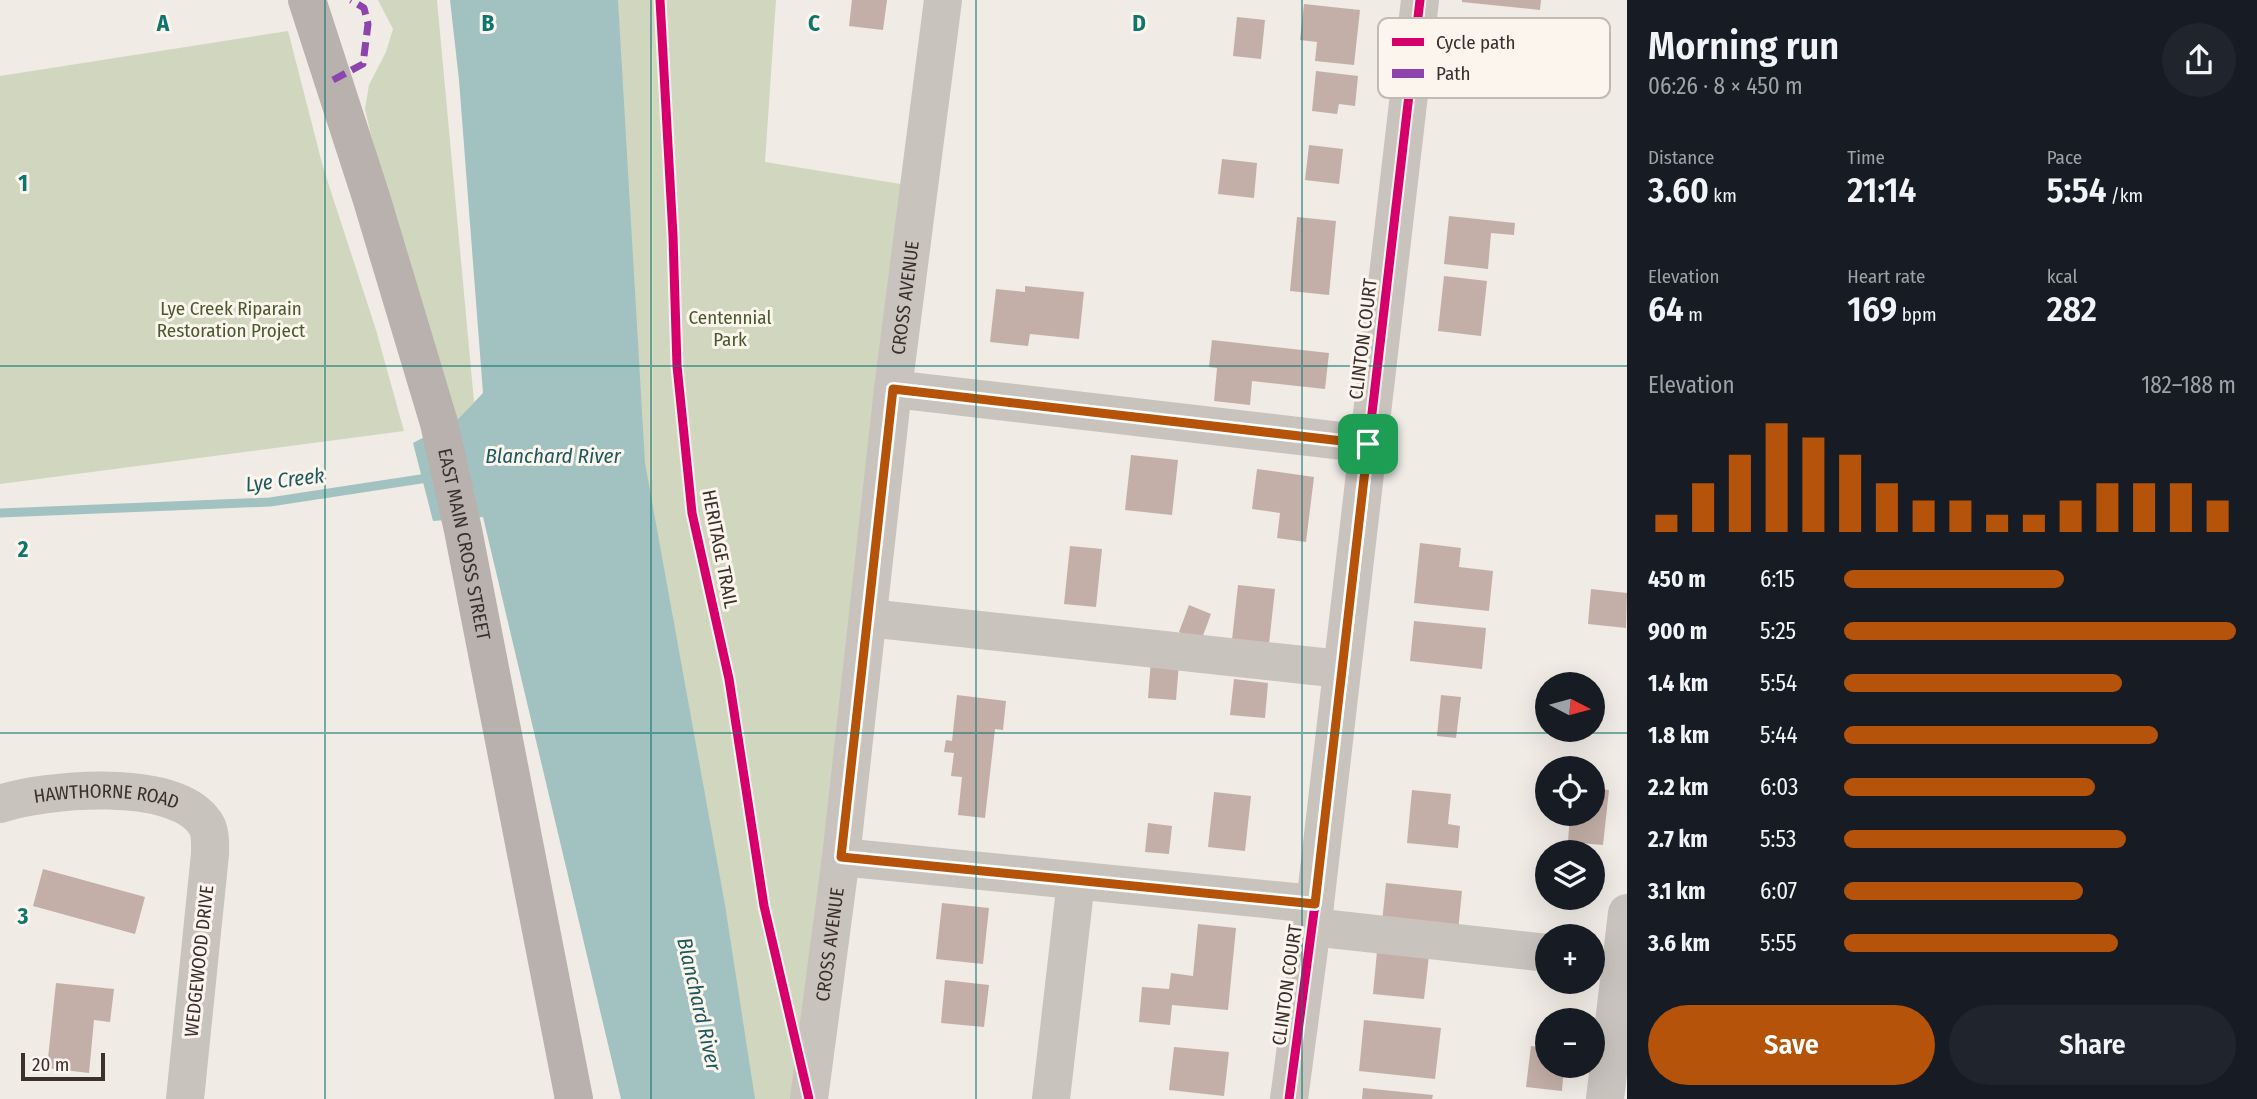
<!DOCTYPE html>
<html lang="en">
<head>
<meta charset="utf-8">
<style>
  :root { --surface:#171b24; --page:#20242c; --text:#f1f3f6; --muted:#9ea1a6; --accent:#b45309 }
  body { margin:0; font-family:"Fira Sans Condensed",sans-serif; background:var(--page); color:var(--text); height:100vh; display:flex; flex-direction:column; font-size:26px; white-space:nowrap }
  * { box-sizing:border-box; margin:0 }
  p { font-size:23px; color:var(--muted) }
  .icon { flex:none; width:38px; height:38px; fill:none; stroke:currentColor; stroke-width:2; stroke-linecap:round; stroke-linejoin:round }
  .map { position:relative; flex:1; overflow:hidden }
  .side { display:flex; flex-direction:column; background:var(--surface); width:630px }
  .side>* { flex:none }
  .needle { width:46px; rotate:96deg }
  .buttons { position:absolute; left:1535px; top:672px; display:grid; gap:14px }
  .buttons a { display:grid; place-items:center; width:70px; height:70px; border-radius:50%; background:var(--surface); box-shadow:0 7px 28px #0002; font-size:35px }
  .scale { position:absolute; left:21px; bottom:18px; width:84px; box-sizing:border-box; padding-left:7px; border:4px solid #3b302b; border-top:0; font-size:19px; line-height:24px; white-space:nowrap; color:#3b302b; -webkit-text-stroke:5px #fbf5ee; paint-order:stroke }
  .pin { position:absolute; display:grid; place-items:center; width:60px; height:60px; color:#fff; margin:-30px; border-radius:14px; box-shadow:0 4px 10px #0006 }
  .round { display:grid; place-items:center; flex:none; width:74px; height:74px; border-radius:37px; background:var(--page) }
  .head { display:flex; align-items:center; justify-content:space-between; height:119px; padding:0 21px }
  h1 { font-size:38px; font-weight:600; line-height:52px }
  .stats { display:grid; grid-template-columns:repeat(3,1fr); gap:10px; height:119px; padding:7px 21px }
  .stats div { display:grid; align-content:center }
  .stats b { font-size:35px; font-weight:600 }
  .stats small { font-size:19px; font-weight:400 }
  .stats p { font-size:19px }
  .chart { height:196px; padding:14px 21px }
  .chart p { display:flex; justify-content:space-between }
  .chart svg { width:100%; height:126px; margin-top:7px; stroke:var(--accent); stroke-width:6 }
  .button { display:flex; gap:14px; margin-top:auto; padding:14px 21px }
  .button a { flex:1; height:80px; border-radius:42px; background:var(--accent); color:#fff; font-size:28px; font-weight:600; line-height:80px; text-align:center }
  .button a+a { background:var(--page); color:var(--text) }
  ul { padding:0 21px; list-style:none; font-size:23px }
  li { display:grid; grid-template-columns:112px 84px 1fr; align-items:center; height:52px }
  li i { height:18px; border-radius:9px; background:var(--accent) }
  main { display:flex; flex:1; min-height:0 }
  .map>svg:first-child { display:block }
  .green { fill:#d1d6bf }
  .water { fill:#a1c2c1 }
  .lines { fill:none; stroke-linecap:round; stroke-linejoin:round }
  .stream { stroke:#a1c2c1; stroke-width:9 }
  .building { fill:#c3afa7 }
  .minor { stroke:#c9c3be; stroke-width:38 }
  .major { stroke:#b8b1ad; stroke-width:38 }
  .quiet { stroke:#8e44ad; stroke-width:7; stroke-dasharray:14 7; stroke-linecap:butt }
  .cycleway-casing { stroke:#fbf5ee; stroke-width:13 }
  .cycleway { stroke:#d6006c; stroke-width:9 }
  .route-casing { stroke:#fff; stroke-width:14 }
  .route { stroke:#b45309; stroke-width:9 }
  .grid { fill:none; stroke:#0f766e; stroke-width:2; stroke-opacity:0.55 }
  .labels { text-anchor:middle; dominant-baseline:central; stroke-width:6; stroke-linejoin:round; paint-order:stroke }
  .street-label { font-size:19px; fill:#3b302b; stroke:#fbf5ee }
  .park-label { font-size:19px; fill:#4a5a2e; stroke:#fbf5ee }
  .water-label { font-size:21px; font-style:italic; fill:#1f5a5e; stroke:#fbf5ee }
  .key { fill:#fbf5ee; stroke:#c1bab4; stroke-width:2 }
  .key-label { font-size:19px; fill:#3b302b }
  .grid-label { font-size:23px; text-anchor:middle; font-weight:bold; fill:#0f766e; stroke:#fbf5ee; stroke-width:6; stroke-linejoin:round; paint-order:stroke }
</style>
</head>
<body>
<main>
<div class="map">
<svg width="1627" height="1099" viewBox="0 0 1627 1099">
  <rect width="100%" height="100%" fill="#f0ebe5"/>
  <g class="green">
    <path d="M378,0H437L474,402L457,420L381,178L365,109L369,85L386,52L393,29Z"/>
    <path d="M529,0H776L765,162L919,187L809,1099H721Z"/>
    <path d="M288,31L323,167L376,330L404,431L0,484V76Z"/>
  </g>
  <path class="water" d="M450,0H618L645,463L725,905L755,1099H621L483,517L433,521L413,443L457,420L483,393L459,80Z"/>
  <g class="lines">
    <path class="stream" d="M0,513L270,502L434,477"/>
  </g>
  <g class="building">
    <path d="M852,0H887L883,30L849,26Z"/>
    <path d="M1462,0H1541L1540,10L1462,2Z"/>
    <path d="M1304,4L1360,10L1354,65L1315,61L1317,42L1300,40Z"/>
    <path d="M1237,17L1265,20L1261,59L1233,56Z"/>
    <path d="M1316,71L1358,76L1355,106L1339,104L1337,114L1312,111Z"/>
    <path d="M1309,145L1343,149L1339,184L1305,180Z"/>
    <path d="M1222,159L1257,163L1254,198L1218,194Z"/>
    <path d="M1449,216L1515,223L1514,235L1491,233L1488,269L1444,264Z"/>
    <path d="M1297,217L1336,221L1329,295L1290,291Z"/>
    <path d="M1444,276L1487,281L1481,336L1438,331Z"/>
    <path d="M1025,286L1084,292L1079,339L1030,334L1028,346L990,342L996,289L1025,292Z"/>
    <path d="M1212,340L1329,353L1325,389L1252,381L1250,405L1214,401L1217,368L1209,367Z"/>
    <path d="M1131,455L1178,460L1172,515L1125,510Z"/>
    <path d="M1257,469L1314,477L1306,542L1277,538L1280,513L1252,509Z"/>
    <path d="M1420,543L1461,548L1459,567L1493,571L1489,611L1414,603Z"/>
    <path d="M1070,546L1102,549L1096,607L1064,604Z"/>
    <path d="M1238,585L1275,589L1269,644L1232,640Z"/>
    <path d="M1591,589L1627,593L1626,628L1588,624Z"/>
    <path d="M1189,605L1211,614L1201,641L1179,632Z"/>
    <path d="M1414,621L1486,628L1482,669L1410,661Z"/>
    <path d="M1151,660L1179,663L1176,700L1148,698Z"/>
    <path d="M1234,679L1268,683L1265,718L1230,715Z"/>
    <path d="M957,695L1006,701L1003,730L995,729L985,818L958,815L962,777L951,776L954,753L944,752L946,740L952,741Z"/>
    <path d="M1441,695L1461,697L1456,738L1437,736Z"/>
    <path d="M1592,788L1609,790L1603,845L1568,842L1570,814H1592Z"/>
    <path d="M1412,790L1451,794L1448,824L1460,826L1458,848L1407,843Z"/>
    <path d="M1214,792L1251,796L1245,851L1208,847Z"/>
    <path d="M1148,823L1172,826L1169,854L1145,852Z"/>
    <path d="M43,869L145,897L135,934L33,906Z"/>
    <path d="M1386,883L1462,891L1458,931L1382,923Z"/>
    <path d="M942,903L989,908L983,964L936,959Z"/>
    <path d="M1198,924L1236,928L1228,1010L1172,1005L1170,1025L1139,1022L1142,987L1169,989L1171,973L1193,976Z"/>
    <path d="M1377,951L1429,956L1424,999L1373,994Z"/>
    <path d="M945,980L989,985L984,1027L941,1023Z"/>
    <path d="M56,983L114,989L110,1022L94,1020L89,1073L47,1068Z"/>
    <path d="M1364,1020L1441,1028L1435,1079L1359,1071Z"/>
    <path d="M1531,1046L1547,1048V1066H1564L1562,1091L1526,1087Z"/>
    <path d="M1174,1047L1229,1052L1224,1096L1169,1090Z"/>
    <path d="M1363,1088L1433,1095L1432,1099H1362Z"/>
  </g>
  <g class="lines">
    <g class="minor">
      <path d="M893,389L1368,444"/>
      <path d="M868,618L1341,669"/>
      <path id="s1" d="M0,804C45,789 175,777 205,823C211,831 210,844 210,854L185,1099"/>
      <path d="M841,857L1315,904"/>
      <path d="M1312,927L1547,953"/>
      <path id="s2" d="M809,1099L841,857L893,389L943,0"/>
      <path d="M1051,1099L1076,881"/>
      <path d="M1289,1099L1315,904L1420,0"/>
      <path d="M1605,1099L1627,913"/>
    </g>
    <path class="major" id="s3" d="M307,0L371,197L439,423L463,530L574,1099"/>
    <path class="quiet" d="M333,80L363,64L368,24L364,8L351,0"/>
    <g class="cycleway-casing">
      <g id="cycleway">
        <path d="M660,0L673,236L677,366L692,513L729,679L764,906L809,1099"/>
        <path d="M1289,1099L1315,904L1420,0"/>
      </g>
    </g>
    <use href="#cycleway" class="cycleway"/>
  </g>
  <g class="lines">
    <g class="route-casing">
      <path id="route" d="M893,389L1368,444L1315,904L841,857Z"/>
    </g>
    <use href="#route" class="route"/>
  </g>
  <path class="grid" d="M325,0V1099M651,0V1099M976,0V1099M1302,0V1099M0,366H1627M0,733H1627"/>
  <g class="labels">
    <g class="street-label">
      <text stroke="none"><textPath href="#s2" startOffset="807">CROSS AVENUE</textPath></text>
      <text transform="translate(1363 339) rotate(-83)">CLINTON COURT</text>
      <text stroke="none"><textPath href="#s3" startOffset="567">EAST MAIN CROSS STREET</textPath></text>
      <text transform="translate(720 549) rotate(79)">HERITAGE TRAIL</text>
      <text stroke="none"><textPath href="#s1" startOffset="108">HAWTHORNE ROAD</textPath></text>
      <text stroke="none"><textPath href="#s2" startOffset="156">CROSS AVENUE</textPath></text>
      <text transform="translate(199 961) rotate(-84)">WEDGEWOOD DRIVE</text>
      <text transform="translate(1287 985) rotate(-82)">CLINTON COURT</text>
    </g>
    <g class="park-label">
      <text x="231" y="308">Lye Creek Riparain<tspan x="231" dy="22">Restoration Project</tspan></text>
      <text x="730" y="317">Centennial<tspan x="730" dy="22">Park</tspan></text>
    </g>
    <g class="water-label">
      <text x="553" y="456">Blanchard River</text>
      <text transform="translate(285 480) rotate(-7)">Lye Creek</text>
      <text transform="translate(699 1004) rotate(77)">Blanchard River</text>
    </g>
  </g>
  <rect x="1378" y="18" width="232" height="80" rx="10" class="key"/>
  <rect x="1392" y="38" width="32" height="8" fill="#d6006c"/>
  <rect x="1392" y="69" width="32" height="9" fill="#8e44ad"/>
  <g class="key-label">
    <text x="1436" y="49">Cycle path</text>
    <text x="1436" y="80">Path</text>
  </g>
  <g class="grid-label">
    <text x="163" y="31">A</text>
    <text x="488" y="31">B</text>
    <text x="814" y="31">C</text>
    <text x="1139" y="31">D</text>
    <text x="23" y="191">1</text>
    <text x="23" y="557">2</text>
    <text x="23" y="924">3</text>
  </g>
</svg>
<div class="buttons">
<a><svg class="needle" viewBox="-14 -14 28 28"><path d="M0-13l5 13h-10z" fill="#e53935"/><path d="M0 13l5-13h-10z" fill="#9ea1a6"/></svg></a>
<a><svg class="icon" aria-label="locate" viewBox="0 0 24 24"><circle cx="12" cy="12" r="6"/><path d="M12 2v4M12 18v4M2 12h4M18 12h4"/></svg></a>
<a><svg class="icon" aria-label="layers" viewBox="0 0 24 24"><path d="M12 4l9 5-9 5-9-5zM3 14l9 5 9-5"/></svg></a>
<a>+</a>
<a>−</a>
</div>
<div class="scale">20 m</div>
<div class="pin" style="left:1368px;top:444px;background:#1e9e55"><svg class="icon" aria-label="arrive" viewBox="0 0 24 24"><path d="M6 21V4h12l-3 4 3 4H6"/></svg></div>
</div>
<section class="side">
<div class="head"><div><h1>Morning run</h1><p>06:26 · 8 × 450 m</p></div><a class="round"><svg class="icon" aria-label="share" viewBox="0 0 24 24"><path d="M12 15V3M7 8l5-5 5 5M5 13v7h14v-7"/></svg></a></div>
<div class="stats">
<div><p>Distance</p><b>3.60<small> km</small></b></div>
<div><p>Time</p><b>21:14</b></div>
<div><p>Pace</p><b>5:54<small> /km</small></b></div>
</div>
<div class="stats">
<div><p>Elevation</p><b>64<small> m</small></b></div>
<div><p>Heart rate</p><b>169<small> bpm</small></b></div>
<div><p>kcal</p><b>282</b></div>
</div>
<div class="chart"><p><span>Elevation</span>182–188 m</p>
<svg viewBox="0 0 160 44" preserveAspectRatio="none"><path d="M5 44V38M15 44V27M25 44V17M35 44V6M45 44V11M55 44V17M65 44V27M75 44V33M85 44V33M95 44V38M105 44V38M115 44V33M125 44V27M135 44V27M145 44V27M155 44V33"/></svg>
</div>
<ul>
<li><b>450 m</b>6:15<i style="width:56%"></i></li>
<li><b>900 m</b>5:25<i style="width:100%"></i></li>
<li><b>1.4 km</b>5:54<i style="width:71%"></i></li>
<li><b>1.8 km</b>5:44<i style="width:80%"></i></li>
<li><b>2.2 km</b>6:03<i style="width:64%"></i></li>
<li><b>2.7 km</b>5:53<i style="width:72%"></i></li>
<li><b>3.1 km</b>6:07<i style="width:61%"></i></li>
<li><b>3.6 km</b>5:55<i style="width:70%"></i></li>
</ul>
<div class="button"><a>Save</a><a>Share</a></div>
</section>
</main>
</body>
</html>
